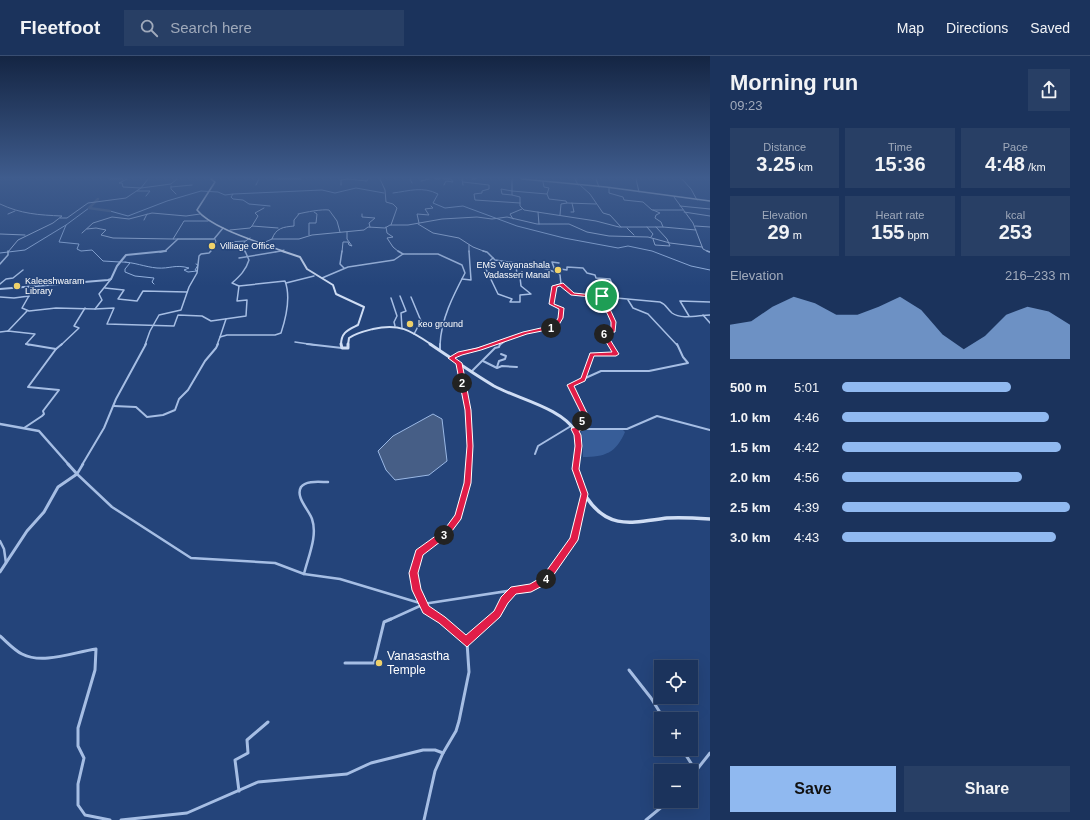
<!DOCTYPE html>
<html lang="en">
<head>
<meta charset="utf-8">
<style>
  :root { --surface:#1b335c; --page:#283f65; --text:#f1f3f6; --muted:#a0aabb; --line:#394e72; --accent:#90b9f0 }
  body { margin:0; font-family:Arial,sans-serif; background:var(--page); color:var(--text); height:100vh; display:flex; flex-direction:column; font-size:15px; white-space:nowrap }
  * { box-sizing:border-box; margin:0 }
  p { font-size:13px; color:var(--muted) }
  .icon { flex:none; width:22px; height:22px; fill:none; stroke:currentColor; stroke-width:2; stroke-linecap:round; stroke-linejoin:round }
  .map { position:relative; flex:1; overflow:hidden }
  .details { display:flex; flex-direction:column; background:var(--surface); width:380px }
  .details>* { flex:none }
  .fabs { position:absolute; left:654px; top:604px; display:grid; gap:8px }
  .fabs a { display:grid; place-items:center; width:44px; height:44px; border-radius:0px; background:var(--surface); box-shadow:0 4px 16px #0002,0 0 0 1px var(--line); font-size:20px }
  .pin { position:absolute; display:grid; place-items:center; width:34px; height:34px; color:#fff; margin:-17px; border:2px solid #fff; border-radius:50%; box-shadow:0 1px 4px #0007 }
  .km { position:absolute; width:20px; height:20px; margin:-10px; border-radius:50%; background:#222; color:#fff; font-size:11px; line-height:20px; text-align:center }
  .round { display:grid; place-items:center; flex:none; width:42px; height:42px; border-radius:0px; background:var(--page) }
  .overview { display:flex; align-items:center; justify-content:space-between; height:68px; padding:0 20px }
  h1 { font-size:22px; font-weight:700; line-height:30px }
  .stats { display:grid; grid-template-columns:repeat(3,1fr); gap:6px; height:68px; padding:4px 20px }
  .stats div { display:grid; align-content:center; border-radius:0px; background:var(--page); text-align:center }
  .stats b { font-size:20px; font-weight:700 }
  .stats small { font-size:11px; font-weight:400 }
  .stats p { font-size:11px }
  .chart { height:112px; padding:8px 20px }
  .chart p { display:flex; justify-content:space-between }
  .chart svg { width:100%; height:72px; margin-top:4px; fill:var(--accent); opacity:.7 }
  .primary-button { display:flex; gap:8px; margin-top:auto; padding:8px 20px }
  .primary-button a { flex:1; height:46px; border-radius:0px; background:var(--accent); color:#111; font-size:16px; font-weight:700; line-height:46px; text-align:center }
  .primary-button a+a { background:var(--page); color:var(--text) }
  ul { padding:0 20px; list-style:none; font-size:13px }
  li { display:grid; grid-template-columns:64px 48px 1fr; align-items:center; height:30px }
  li i { height:10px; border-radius:5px; background:var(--accent) }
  header { display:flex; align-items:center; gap:24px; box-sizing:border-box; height:56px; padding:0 20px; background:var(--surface); border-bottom:1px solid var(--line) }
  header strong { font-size:19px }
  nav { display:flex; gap:22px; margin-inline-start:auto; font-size:14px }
  .search { width:280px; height:36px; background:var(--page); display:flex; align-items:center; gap:10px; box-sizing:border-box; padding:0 14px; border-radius:0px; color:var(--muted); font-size:15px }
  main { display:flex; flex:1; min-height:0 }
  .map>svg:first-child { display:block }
  .green { fill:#375d98 }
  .water { fill:#465e86; stroke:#9ab8e5 }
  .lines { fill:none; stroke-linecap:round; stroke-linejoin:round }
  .stream { stroke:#9ab8e5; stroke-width:1 }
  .river { stroke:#465e86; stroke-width:2.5 }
  .minor-far4 { stroke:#a6bee4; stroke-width:1 }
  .minor-far3 { stroke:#a6bee4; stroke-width:1.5 }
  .minor-far2 { stroke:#a6bee4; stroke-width:2 }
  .minor-far1 { stroke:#a6bee4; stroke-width:2.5 }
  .minor { stroke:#a6bee4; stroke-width:3 }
  .tertiary-far3 { stroke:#a6bee4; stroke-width:1.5 }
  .tertiary-far2 { stroke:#a6bee4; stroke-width:2 }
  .tertiary-far1 { stroke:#a6bee4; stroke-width:2.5 }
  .tertiary { stroke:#a6bee4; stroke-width:3 }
  .secondary-far3 { stroke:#cfddf4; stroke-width:1.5 }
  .secondary-far2 { stroke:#cfddf4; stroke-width:2 }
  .secondary-far1 { stroke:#cfddf4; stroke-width:3 }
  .secondary { stroke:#cfddf4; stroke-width:3.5 }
  .route { fill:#e11d48; stroke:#fff; fill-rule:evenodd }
  .poi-dot { fill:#efd16a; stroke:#24447a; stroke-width:1.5 }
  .labels { text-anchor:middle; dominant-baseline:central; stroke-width:3; stroke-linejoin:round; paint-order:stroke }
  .far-poi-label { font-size:9px; fill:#fff; stroke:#24447a; text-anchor:start }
  .near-poi-label { font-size:12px; fill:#fff; stroke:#24447a; text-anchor:start }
</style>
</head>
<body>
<header>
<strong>Fleetfoot</strong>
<div class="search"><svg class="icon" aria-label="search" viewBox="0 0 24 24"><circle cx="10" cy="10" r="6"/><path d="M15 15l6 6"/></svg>Search here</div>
<nav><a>Map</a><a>Directions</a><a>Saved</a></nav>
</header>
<main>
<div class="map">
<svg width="710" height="764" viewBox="0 0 710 764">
  <rect width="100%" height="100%" fill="#24447a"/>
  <path class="green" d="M581,374H623L625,376C616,397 605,401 583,401V389Z"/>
  <path class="water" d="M433,358L442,363L447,405L429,419L395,424L386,414L378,395L393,380Z"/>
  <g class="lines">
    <g class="stream">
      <path d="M393,137C409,135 423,130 438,138L433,147L445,152L463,150L517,170L564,182L618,192L628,190L652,195L691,210L710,214"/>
      <path d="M233,138L322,134L335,137L356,132L384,137"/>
      <path d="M89,152L66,169L59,186L79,188L77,193L81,195L92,194L103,205L120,206"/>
      <path d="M110,155L128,160L167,145L201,135L218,136L225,139L233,138L231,141L233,143L243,144L249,148L270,150"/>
      <path d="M0,197L25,194L66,169"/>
      <path d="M122,206C134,206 145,211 157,212C170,213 175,208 189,212L184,214L188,216L197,215L195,214L198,209L196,208"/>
      <path d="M125,206L130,207L125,213V216L135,220L154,222L152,226L154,228"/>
    </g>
    <path class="river" d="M98,143L89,152L110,155"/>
    <g class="minor-far4">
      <path d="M110,123H123"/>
      <path d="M127,123L119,127H122L123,131L141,132L148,123"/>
      <path d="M278,123H301"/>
      <path d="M348,123L367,125L368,123"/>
      <path d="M380,123L385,134L386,146L393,148L397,152L391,169"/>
      <path d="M410,123L412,127"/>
      <path d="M435,123H440"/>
      <path d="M443,123H451L453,126L446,125L444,129"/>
      <path d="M462,123L463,129"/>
      <path d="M472,123H476"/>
      <path d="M512,123V139L520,141V150L524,154L596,165L619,171H663L696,174"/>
      <path d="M575,123L578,129"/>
      <path d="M596,123L599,131"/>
      <path d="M636,123L639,136"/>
      <path d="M682,123L691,133L697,144"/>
      <path d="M421,125L429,123"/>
      <path d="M463,126L489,129V133L482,135V137L474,138L475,144L520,147"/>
      <path d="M256,129L259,123"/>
      <path d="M341,129V124L348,123"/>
      <path d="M580,129L590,138L603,157L610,159L621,171"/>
      <path d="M171,130V133L176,138"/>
      <path d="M171,131L192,129"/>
      <path d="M609,132V137L623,141L624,144L643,146L652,154H683"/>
      <path d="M137,135H150L146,140"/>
      <path d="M512,135L547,138L549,132L544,131L543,126"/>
      <path d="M512,135L501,133L502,138L512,139"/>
      <path d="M547,138L549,143L566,145L567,147L561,148L560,159"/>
      <path d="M674,141L693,167L703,193L709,196"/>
      <path d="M567,147L596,148"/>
      <path d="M0,148C21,158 39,159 62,160L53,167L18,184L8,196"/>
      <path d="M680,150L710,153"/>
      <path d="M653,154L660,157L656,159L655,162L661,166L663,171"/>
      <path d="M538,156L539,168"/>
      <path d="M571,156H574L572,147"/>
      <path d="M684,156L710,160"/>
      <path d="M8,158L15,155"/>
      <path d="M298,158C306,156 322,153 329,154L337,165L340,176"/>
      <path d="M362,158V161L375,162L369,167L370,171"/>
      <path d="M60,162H67L88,147L126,142L141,132L171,128L177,123"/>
      <path d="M513,163L510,158L522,153"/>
      <path d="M144,164L147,158"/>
      <path d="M419,167L417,158L429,159L425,153L433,152L431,150"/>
      <path d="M418,168L433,177L459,182L473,191L486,196"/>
      <path d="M252,170L258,160L255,157L264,152"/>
      <path d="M695,170L710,171"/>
      <path d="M386,171L387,177L393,181L387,182L393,191L399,196"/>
      <path d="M647,171L653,178L651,181"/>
      <path d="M627,172L634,179"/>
      <path d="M87,173L96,172L106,174L101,179L113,182L173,183"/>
      <path d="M230,174L250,172L252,170L278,172"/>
      <path d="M82,177L93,167L112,161L129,163L152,157L186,160L200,158"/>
      <path d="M0,178L25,179"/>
      <path d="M309,179V167H316L317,158L314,156"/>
      <path d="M178,183H173L184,165H208"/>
      <path d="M272,183H299L312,179L364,174L368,171L385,172L390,169H408L442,163L477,161L492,163L507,161L537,168H569L587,176L609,180L648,181L670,187L702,191"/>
      <path d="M653,183L655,189L670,190L667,183L656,171"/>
      <path d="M228,186L245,185"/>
      <path d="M263,187L272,183C276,172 283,171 294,170V164L299,158"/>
      <path d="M469,189V196"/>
      <path d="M210,196L216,186L215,183"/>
      <path d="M245,196L244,186L250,182"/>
      <path d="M275,196L284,194"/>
      <path d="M342,196L343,186H348L349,189L352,190L347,183V176"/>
    </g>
    <g class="minor-far3">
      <path d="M342,195L340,208L344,212"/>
      <path d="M398,195L403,198"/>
      <path d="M483,195L487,196L495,204L537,210L558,217L560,219L561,228L573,238L660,246C666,248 667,253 672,257C682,264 699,259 710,259"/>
      <path d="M707,195L710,196"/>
      <path d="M239,202L281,195"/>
      <path d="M493,202L485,209V211L498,238L512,243L510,246H520V239L531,238L521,230L520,221L517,220L516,208"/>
      <path d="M0,208L8,199V195"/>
      <path d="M554,212L567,214V211L583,212L587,217L595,219L596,222L610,223L618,242"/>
      <path d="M556,217L552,206L559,207"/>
      <path d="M322,222L348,211L394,204L403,198H438L462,209L465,217C453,240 441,263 440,289"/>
      <path d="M462,223L471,224L469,195"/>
      <path d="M286,227L314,220"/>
      <path d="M0,228L6,223L13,222L23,214"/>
      <path d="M34,231L22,252L29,255L56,252L95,253L102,244L99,238L111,223"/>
      <path d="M105,232L124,234L118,243L137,245L143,235L187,236"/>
      <path d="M400,240L406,255L401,257L402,272"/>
      <path d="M602,240L613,266V275L603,276L610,289"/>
      <path d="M0,241L14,242L29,240"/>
      <path d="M411,241L421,265L414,278"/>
      <path d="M391,242L397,260L394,266L395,270"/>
      <path d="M628,244L633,252L648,258L677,289"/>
      <path d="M95,253L114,252L107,268L174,270L178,259L202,260L211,265L246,260L247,244L237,245L239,230"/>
      <path d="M703,259L710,267"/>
      <path d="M689,260L680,245L710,246"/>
      <path d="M8,275L27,255"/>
      <path d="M0,276L8,275L35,278L26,288L29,289"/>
      <path d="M220,281L226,263"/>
      <path d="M295,286L315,289"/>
      <path d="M61,289L79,272L74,270L85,252"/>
      <path d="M145,289L150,275L159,259L181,254L189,231L197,217L199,200L201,198L209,197L211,195"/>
      <path d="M217,289L220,281L227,279H275L281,277C286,262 291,241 285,225L239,230L232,227C240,220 246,214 249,204L245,195"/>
      <path d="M492,289L525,277L556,271L560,262L561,253L552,248L555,230L561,228"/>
      <path d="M500,289L508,283"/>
    </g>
    <g class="minor-far2">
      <path d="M307,288L342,292"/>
      <path d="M56,293L62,288"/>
      <path d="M440,295V288"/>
      <path d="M452,302L460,297L495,288"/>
      <path d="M483,305L497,312L502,310L517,311"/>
      <path d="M459,308L468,364L469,409"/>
      <path d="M497,311L499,305L505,303L506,300L501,298"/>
      <path d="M472,315L495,292L499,291L500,288"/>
      <path d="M583,323L592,299L616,298L610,288"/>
      <path d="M114,350L136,351L147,361L163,359L175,354L179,343L188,334L205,305L216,292L218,288"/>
      <path d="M24,372L42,360L44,358L43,355L59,334L28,331L56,293L26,288"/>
      <path d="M574,373H627L657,360L710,374"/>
      <path d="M581,373L584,357L570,329L601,315H649L688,307L683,301L677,288"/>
      <path d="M535,398L538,390L571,370"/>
      <path d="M82,409L104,372L116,343L146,288"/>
    </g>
    <g class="minor-far1">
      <path d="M83,408L77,418L112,451L191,502L275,507L304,518L340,523L423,548L514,534"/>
      <path d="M0,485L4,493L6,507"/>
      <path d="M304,518C308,501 318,480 312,463C309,454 295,441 301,431C306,424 320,426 328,426"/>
      <path d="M389,564L422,549"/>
      <path d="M442,564L427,554L419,542L415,527V510L420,496L445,477L455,465L464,443L469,408"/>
      <path d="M490,564L497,558L504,544L514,534L531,532L545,524L574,484L584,440"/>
    </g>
    <g class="minor">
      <path d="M441,563L467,586"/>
      <path d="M0,580C7,586 14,594 22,598C43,609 74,596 96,593L95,614L78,672V690L84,702L78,728V749L85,759L110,764"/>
      <path d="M345,607H374L384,566L391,563"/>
      <path d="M629,614L651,642L664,663"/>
      <path d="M682,693L696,715"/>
      <path d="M691,721L710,697"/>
      <path d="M239,735L235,704L248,697L247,684L268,666"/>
      <path d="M121,764L187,757L258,726L347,718L371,707L423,694H435L443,697"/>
      <path d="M424,764L435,715L443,697L456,675L459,665L469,616L467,586L469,582L491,563"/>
      <path d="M646,764L669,745"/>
    </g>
    <path class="tertiary-far3" d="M160,196L165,195L178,183H214L223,172"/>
    <path class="tertiary-far2" d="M0,233L108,224L111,223L117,210L126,199L166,195"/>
    <path class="tertiary-far1" d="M0,368L39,375L69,409"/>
    <path class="tertiary" d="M0,516L27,475L44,456L58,431L77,418L68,408"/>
    <g class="secondary-far3">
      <path d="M211,123L215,126L197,154C212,173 262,187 285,196"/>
      <path d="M522,123L606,131L710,145"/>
    </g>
    <g class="secondary-far2">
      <path d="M282,195L300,201L307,213L333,229L336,238L364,251L358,269C348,274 341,276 341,289"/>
      <path d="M348,289L349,282C356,277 365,275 373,273C399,267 410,274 432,289"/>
    </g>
    <g class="secondary-far1">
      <path d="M341,288L342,292H348V288"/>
      <path d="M430,288C451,302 472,317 494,330C518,343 562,352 576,376C582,385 577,398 576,409"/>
    </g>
    <path class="secondary" d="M576,408C576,420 580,432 587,442C609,475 634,466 667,462C681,461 696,462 710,463"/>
  </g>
  <linearGradient id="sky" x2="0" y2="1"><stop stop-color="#142543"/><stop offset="0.53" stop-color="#3f5c8d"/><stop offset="1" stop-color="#3f5c8d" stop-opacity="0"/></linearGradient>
  <rect width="710" height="230" fill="url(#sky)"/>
  <path class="route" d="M563,227L574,237L604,240L616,266L615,276L606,277L619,298L616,300H594L585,325L574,330L587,357L584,373L579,375L581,379L582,390L579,413L588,438L578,484L548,527L531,536L516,538L508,547L500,561L467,591L439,567L423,557L412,534L409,517L416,494L444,474L455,459L464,427L467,390L465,354L456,308L448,302L458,296L477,292L523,276L554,269L558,262L559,253L549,248L552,230ZM560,230L571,239L600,242L611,266V274L600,276L612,296L590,297L581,322L567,329L581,357L578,371L572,372L571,373L574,379L575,390L572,413L581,438L570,482L542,521L530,528L511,531L501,541L494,555L466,579L445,561L429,550L421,533L418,517L423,499L449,479L461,463L471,427L473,390L471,354L462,307L455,302L462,299L481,294L527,278L557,272L563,262L564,252L554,248L557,231Z"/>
  <g class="poi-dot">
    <circle cx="212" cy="190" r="4"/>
    <circle cx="558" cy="214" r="4"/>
    <circle cx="17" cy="230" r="4"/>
    <circle cx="410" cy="268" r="4"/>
    <circle cx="379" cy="607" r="4"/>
  </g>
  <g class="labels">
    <g class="far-poi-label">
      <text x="220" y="190">Villiage Office</text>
      <text x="550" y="209" text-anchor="end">EMS Vayanashala<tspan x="550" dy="10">Vadasseri Manal</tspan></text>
      <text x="25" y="225">Kaleeshwaram<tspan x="25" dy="10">Library</tspan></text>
      <text x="418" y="268">keo ground</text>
    </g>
    <g class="near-poi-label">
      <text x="387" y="600">Vanasastha<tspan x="387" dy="14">Temple</tspan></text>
    </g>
  </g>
</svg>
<div class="fabs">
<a><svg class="icon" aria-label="locate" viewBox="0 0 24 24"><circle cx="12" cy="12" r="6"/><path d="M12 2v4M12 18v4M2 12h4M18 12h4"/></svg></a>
<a>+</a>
<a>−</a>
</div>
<div class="pin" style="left:602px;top:240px;background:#1e9e55"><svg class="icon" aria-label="arrive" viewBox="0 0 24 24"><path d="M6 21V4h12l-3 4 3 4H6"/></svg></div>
<b class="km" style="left:551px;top:272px">1</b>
<b class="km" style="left:462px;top:327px">2</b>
<b class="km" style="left:444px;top:479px">3</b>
<b class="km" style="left:546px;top:523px">4</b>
<b class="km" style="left:582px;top:365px">5</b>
<b class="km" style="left:604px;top:278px">6</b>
</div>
<section class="details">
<div class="overview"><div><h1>Morning run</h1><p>09:23</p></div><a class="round"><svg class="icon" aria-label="share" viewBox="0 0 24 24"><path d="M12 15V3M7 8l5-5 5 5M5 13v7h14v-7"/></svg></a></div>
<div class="stats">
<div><p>Distance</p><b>3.25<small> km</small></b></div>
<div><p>Time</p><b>15:36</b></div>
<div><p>Pace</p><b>4:48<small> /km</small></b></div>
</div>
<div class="stats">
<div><p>Elevation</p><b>29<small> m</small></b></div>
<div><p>Heart rate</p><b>155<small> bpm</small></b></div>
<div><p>kcal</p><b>253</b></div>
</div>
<div class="chart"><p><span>Elevation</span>216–233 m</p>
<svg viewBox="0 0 160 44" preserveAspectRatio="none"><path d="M0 44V23L10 21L20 12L30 6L40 10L50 17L60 17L70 12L80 6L90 14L100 29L110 38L120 30L130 17L140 12L150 15L160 23V44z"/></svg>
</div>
<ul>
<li><b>500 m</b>5:01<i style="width:74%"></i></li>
<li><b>1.0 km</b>4:46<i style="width:91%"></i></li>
<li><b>1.5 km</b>4:42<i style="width:96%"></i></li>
<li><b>2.0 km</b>4:56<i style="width:79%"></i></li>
<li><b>2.5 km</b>4:39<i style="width:100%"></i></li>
<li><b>3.0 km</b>4:43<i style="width:94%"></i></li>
</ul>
<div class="primary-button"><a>Save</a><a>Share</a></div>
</section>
</main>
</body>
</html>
